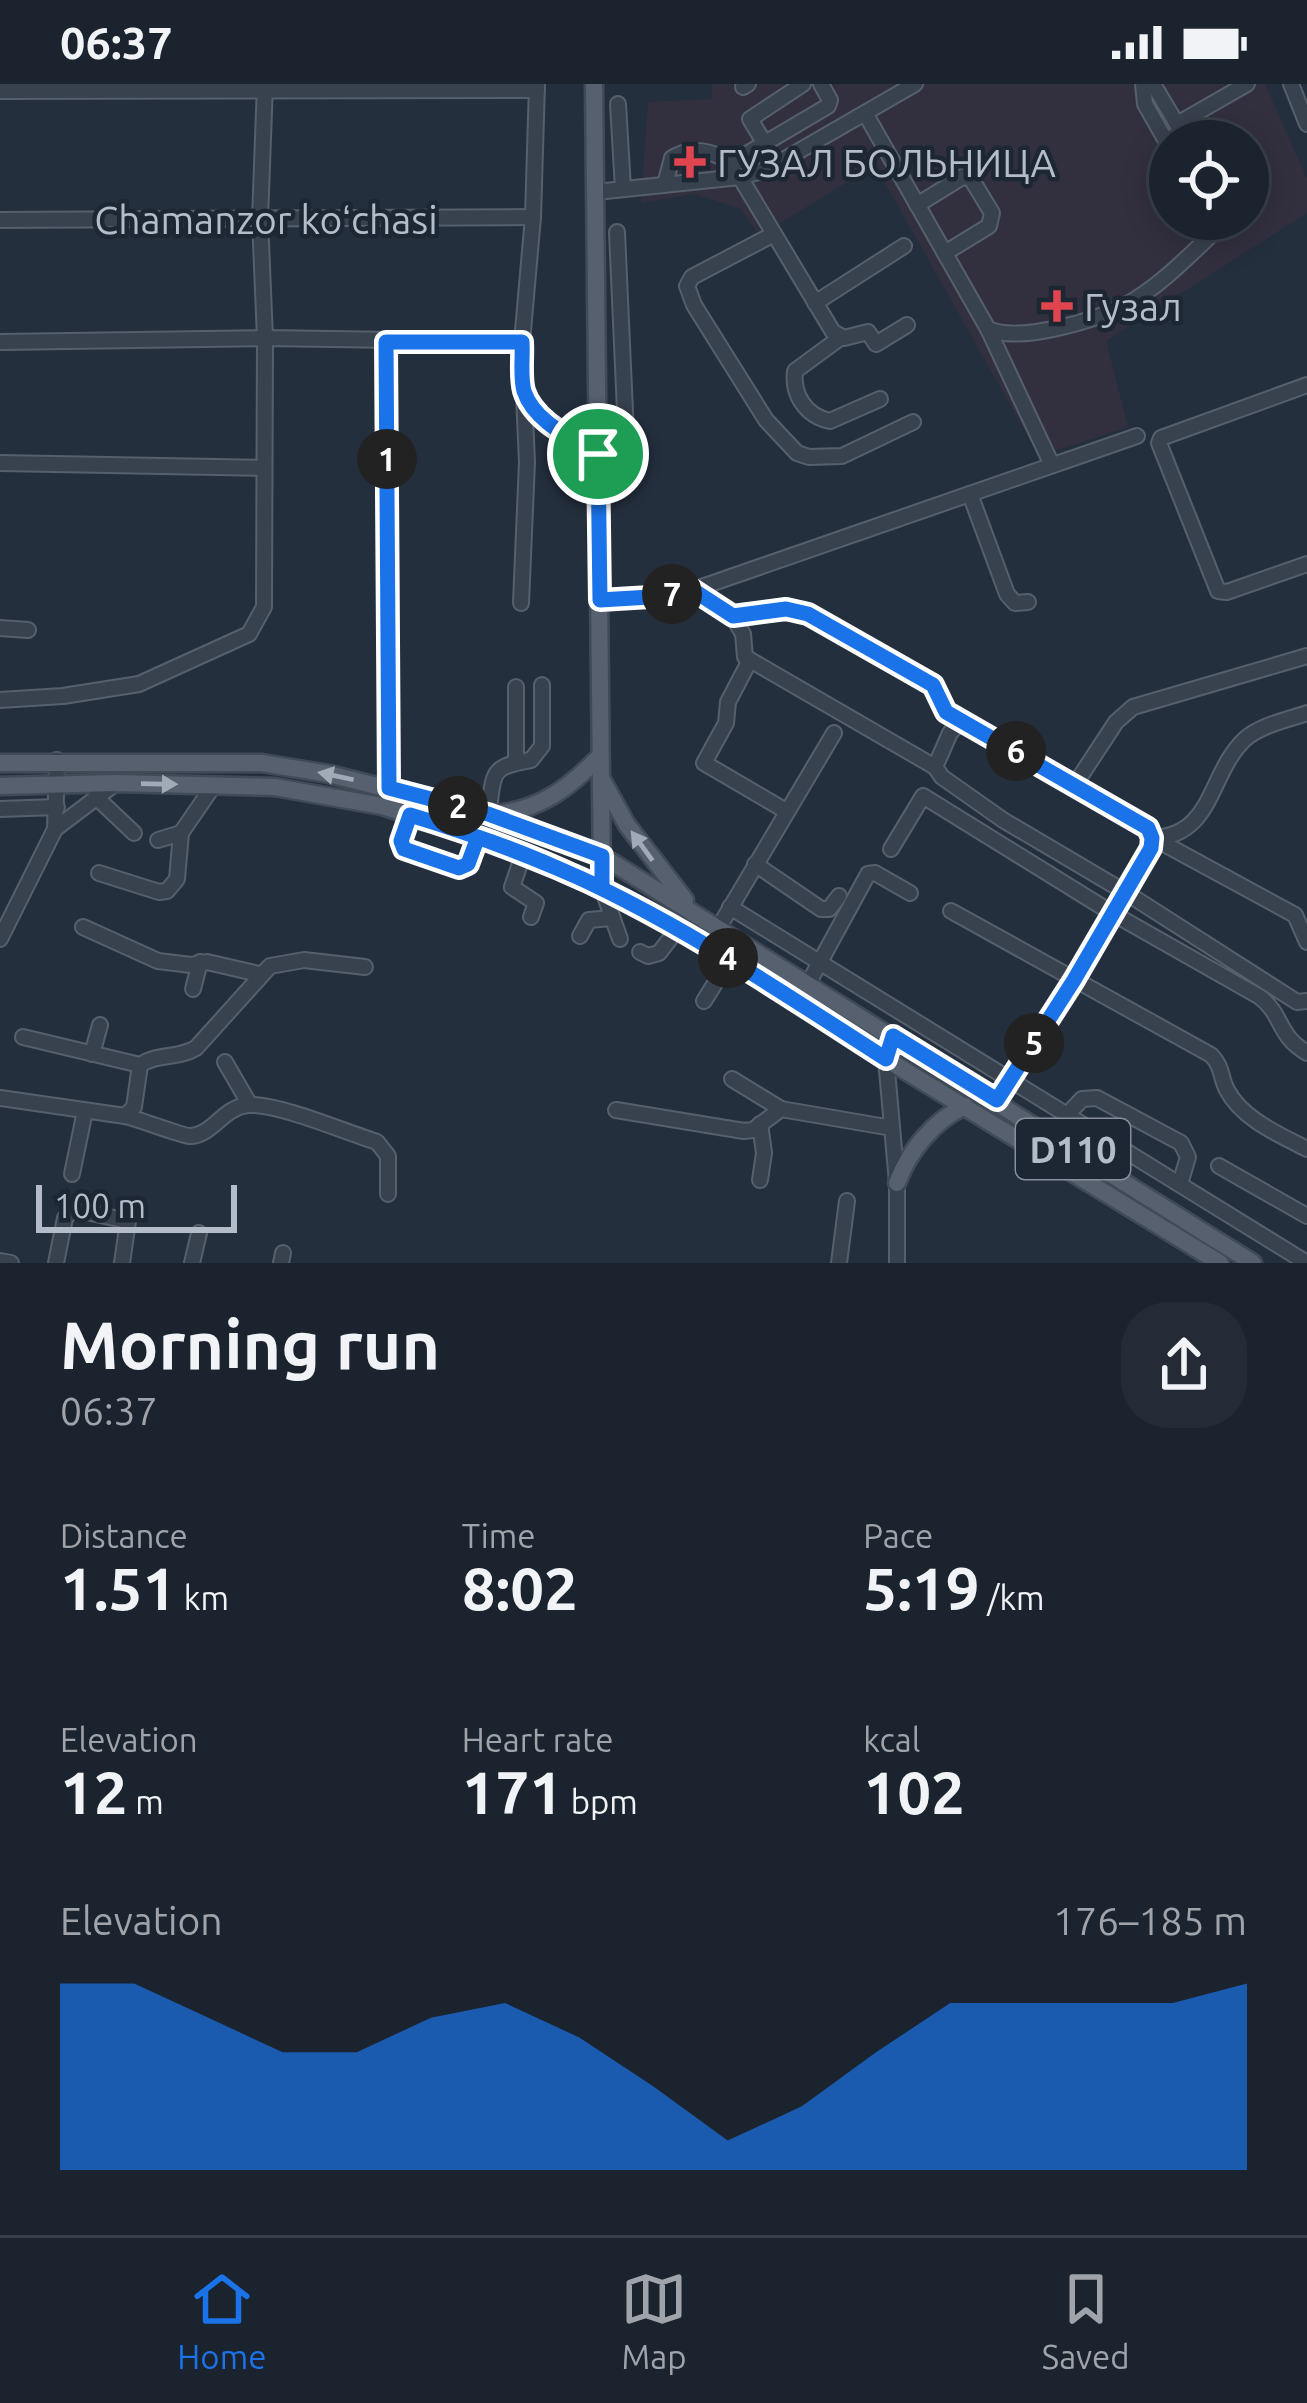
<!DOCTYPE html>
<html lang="en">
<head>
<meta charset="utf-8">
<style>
  :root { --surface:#1b232e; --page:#242b36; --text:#f1f3f6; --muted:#a0a4aa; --line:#39404a; --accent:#1a73e8 }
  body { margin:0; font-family:Ubuntu,sans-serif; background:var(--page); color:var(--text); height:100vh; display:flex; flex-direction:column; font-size:45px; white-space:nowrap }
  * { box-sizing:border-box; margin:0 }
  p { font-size:39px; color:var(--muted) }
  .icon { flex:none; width:66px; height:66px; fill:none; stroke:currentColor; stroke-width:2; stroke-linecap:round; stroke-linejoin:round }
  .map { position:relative; height:1179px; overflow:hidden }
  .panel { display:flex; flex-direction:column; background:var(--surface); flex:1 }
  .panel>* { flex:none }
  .controls { position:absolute; left:1149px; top:36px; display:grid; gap:24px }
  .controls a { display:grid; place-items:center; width:120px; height:120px; border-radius:50%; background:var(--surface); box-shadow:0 6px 30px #0003,0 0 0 3px var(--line); font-size:60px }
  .scale { position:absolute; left:36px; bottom:30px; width:201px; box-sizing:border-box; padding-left:12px; border:6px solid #b4bcc9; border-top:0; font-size:33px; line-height:42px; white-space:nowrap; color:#b4bcc9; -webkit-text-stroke:9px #1d2633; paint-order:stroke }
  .pin { position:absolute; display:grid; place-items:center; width:102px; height:102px; color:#fff; margin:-51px; border:6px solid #fff; border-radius:50%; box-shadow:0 3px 12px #0007 }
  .km { position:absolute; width:60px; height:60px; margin:-30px; border-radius:50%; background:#222; color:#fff; font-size:33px; line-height:60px; text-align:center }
  .round { display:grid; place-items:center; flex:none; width:126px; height:126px; border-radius:48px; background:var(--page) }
  .summary { display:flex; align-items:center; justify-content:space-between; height:204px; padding:0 60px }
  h1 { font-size:66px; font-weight:700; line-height:90px }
  .figures { display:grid; grid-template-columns:repeat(3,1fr); gap:18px; height:204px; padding:12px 60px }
  .figures div { display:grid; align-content:center }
  .figures b { font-size:60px; font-weight:700 }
  .figures small { font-size:33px; font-weight:400 }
  .figures p { font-size:33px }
  .chart { height:336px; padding:24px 60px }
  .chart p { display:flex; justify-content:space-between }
  .chart svg { width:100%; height:216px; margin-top:12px; fill:var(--accent); opacity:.7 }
  .status { display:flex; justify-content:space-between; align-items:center; height:84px; padding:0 60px; background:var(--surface); direction:ltr }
  .status svg { height:33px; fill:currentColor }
  .menu { display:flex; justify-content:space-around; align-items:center; height:168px; border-top:3px solid var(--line); background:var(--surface); font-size:33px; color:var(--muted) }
  .menu a { display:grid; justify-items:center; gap:6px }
  .menu .selected { color:var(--accent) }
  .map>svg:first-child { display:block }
  .medical { fill:#32303f; fill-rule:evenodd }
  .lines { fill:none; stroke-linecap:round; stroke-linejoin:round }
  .minor-casing { stroke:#565f6c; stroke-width:18 }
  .major-casing { stroke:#414a57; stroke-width:21 }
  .minor { stroke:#38414e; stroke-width:14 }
  .major { stroke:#56606e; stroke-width:16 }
  .oneway { fill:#a1aab7 }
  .route-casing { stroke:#fff; stroke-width:24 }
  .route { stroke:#1a73e8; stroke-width:15 }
  .health-dot { fill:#e0444e; stroke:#1d2633; stroke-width:4.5 }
  .labels { text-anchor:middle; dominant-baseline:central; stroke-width:9; stroke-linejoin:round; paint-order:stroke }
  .shield { fill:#1d2633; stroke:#878f9c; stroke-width:3 }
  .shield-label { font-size:36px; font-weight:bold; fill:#b4bcc9 }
  .poi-label { font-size:39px; fill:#b4bcc9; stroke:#1d2633; text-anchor:start }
  .street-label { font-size:39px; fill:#b4bcc9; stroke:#1d2633 }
</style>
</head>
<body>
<div class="status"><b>06:37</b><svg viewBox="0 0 49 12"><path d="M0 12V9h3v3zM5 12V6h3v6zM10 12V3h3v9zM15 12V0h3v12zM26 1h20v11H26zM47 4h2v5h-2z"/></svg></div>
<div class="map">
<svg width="1307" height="1179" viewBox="0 0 1307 1179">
  <rect width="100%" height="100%" fill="#242f3e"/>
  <path class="medical" d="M712,0H1265L1307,95V129L1106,257L1128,343L1039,372L875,81L759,152L741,125L695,110L641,119L648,18L712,15ZM1170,57H1248V135H1170Z"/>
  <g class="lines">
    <g class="minor-casing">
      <g id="minor">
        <path d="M537,0L533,133L522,258L524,307L550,341L598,370"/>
        <path d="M1143,0L1145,20L1170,64"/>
        <path d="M1153,0L1187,57"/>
        <path d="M1291,0L1307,40"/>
        <path d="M743,3L748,0"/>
        <path d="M0,7L537,6"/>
        <path d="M618,20L623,105"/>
        <path d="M865,29L988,245C1019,259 1093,237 1124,222C1156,205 1185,176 1211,151"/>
        <path d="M1177,40L1247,0"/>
        <path d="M765,60L750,35L803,0"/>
        <path d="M740,93L833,248L844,254L868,248L876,260L907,241"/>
        <path d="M719,95L745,71L828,22L830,16L821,0"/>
        <path d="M665,100L672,74C694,61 714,67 734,81"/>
        <path d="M596,108L740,93L766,86L915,0"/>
        <path d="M917,121L964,92L972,96L992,129L989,142L945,169"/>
        <path d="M1232,135L1235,140"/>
        <path d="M0,136L533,133"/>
        <path d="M617,148L628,395"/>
        <path d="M774,150L692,193L687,202L694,221L766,336L797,369L809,373L842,372L913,338"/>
        <path d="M815,219L904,162"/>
        <path d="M988,245L1052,381"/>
        <path d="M840,254L795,287C792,311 806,332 830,337L880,315"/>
        <path d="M0,258L265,254L522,258"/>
        <path d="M386,258L389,704"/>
        <path d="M1307,301L1161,354L1159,359L1218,507L1227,508L1307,480"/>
        <path d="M0,379L263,384"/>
        <path d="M970,410L1007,510L1015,519L1028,518"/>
        <path d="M693,506L733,533L743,550L745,573L935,683L942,693L1003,736L1125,808C1135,789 1158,766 1148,744L1074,702"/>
        <path d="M600,516L693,506L1137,352"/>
        <path d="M521,519L527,378L524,312"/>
        <path d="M733,533L786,525L809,529L933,601L945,628L961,637"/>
        <path d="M0,544L28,546"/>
        <path d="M750,576L728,618L726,639L704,679L786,727"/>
        <path d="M0,616L63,612L139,600L249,550L264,523L265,254L260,135L265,0"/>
        <path d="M516,678V603"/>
        <path d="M935,683L950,649L961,637L1074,702L1116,638L1133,623L1307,572"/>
        <path d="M96,713L134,749"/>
        <path d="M0,725L57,723"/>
        <path d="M488,730C495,689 488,683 531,676L542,662V601"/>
        <path d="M411,731L401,757L404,765L459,784L468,780L478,753"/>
        <path d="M55,745L116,699"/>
        <path d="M1152,754C1214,752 1208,690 1245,655C1261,641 1287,636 1307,629"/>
        <path d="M158,756L181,749L214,701"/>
        <path d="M1157,756L1295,831L1307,858"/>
        <path d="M891,765L923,712L1112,829L997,1016"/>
        <path d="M524,768L512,803L536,819L531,833"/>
        <path d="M755,780L821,825H829L839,812"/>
        <path d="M99,789L159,808L167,807L177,795L181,749"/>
        <path d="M602,804L620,855"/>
        <path d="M730,823L1307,1179"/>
        <path d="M951,827L1211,971C1223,983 1220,993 1227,1006C1242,1035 1280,1051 1307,1065"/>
        <path d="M83,843L158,877L191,881L207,878L259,890"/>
        <path d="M719,843L834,649"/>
        <path d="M580,852L589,836L611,834"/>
        <path d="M0,855L55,745L57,676"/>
        <path d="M640,868L648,872L659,869L679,843"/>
        <path d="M808,900L868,790L875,789L910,809"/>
        <path d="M193,905L200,878"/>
        <path d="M704,917L730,875"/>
        <path d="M1307,917L1297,918L1125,808L1112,829L1260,913C1284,932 1276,950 1307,969"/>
        <path d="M893,952L886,975L897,1099V1179"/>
        <path d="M23,953L140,981"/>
        <path d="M92,970L100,941"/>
        <path d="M225,978L250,1021"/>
        <path d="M732,995L781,1025"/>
        <path d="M0,1014L125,1032L134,1023L140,981C157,969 178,975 196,964L270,882L304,876L365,883"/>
        <path d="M616,1026L744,1047L753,1046L781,1025L892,1044"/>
        <path d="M1067,1031L1082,1015L1097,1014L1181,1059L1188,1073L1180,1100"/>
        <path d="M125,1032C139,1035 182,1052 190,1052C212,1052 223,1023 248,1021C278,1019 345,1048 377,1058L388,1072V1110"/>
        <path d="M760,1040L764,1069L760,1096"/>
        <path d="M1219,1082L1307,1132"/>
        <path d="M72,1090L85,1027"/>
        <path d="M0,1177L11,1179"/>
        <path d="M56,1179L65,1134L73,1125L128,1137L122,1179"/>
        <path d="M192,1179L199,1149"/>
        <path d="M281,1179L283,1169"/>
        <path d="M839,1179L847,1117"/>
      </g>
    </g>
    <g class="major-casing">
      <g id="major">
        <path d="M594,0L602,804"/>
        <path d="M0,679H262L329,690L488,730L602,772L1253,1179"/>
        <path d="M601,694L627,741L685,816"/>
        <path d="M0,702L116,699L275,703L382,722L524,768L679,843L886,975L1220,1179"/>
        <path d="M493,730C539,727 569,704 600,672"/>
        <path d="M897,1099C909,1067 933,1037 965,1022"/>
      </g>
    </g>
    <use href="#minor" class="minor"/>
    <use href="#major" class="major"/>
  </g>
  <defs><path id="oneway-solid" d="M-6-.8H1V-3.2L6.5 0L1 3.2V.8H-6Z" transform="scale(3)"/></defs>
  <g class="oneway">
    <use href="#oneway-solid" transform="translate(336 692) rotate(-168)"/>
    <use href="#oneway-solid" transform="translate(159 700) rotate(1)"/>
    <use href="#oneway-solid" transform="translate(642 762) rotate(-126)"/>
  </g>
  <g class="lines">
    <g class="route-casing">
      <path id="route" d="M598,370C572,354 534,338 524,307C520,293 523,273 522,258H386L389,704L488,730L602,772V804C539,775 477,751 410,731L401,757L404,765L459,784L468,780L478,753C627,803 755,891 886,975L893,952L997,1016L1074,896L1151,764L1152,754L1148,744L946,628L933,601L808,530L786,525L733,532L693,506L667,512L600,516L598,370"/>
    </g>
    <use href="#route" class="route"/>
  </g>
  <g class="health-dot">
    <path d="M684 60h12v12h12v12h-12v12h-12v-12h-12v-12h12z"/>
    <path d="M1051 204h12v12h12v12h-12v12h-12v-12h-12v-12h12z"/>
  </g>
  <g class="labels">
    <rect class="shield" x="1016" y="1035" width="114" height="60" rx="9"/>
    <g class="shield-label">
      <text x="1073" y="1065">D110</text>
    </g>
    <g class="poi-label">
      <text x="717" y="78">ГУЗАЛ БОЛЬНИЦА</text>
      <text x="1084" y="222">Гузал</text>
    </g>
    <g class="street-label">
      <text x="266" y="135">Chamanzor koʻchasi</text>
    </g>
  </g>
</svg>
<div class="controls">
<a><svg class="icon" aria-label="locate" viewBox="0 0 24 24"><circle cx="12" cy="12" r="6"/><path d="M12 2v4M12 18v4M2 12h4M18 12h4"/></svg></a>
</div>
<div class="scale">100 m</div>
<div class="pin" style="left:598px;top:370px;background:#1e9e55"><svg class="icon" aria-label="arrive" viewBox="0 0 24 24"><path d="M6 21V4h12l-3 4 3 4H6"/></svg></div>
<b class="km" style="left:387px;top:375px">1</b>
<b class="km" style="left:458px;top:722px">2</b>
<b class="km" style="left:728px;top:874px">4</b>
<b class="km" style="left:1034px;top:959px">5</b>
<b class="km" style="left:1016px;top:667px">6</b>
<b class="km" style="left:672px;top:510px">7</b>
</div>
<section class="panel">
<div class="summary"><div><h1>Morning run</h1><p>06:37</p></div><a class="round"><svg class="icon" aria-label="share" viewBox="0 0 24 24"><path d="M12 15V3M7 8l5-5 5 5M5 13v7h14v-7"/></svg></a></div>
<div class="figures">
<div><p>Distance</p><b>1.51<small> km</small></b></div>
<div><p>Time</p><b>8:02</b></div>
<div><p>Pace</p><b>5:19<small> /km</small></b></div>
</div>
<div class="figures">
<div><p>Elevation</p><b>12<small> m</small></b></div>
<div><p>Heart rate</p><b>171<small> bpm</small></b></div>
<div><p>kcal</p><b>102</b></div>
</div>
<div class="chart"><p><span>Elevation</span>176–185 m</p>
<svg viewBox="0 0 160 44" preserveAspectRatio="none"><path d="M0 44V6L10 6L20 13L30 20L40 20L50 13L60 10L70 17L80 27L90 38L100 31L110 20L120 10L130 10L140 10L150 10L160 6V44z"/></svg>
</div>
</section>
<nav class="menu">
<a class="selected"><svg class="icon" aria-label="home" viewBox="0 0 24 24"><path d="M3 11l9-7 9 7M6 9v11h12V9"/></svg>Home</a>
<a><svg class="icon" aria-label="map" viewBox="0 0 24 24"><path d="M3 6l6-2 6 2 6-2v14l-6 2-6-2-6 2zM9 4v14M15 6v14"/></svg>Map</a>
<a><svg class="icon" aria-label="saved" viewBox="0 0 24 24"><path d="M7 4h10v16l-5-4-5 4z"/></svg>Saved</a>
</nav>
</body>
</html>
